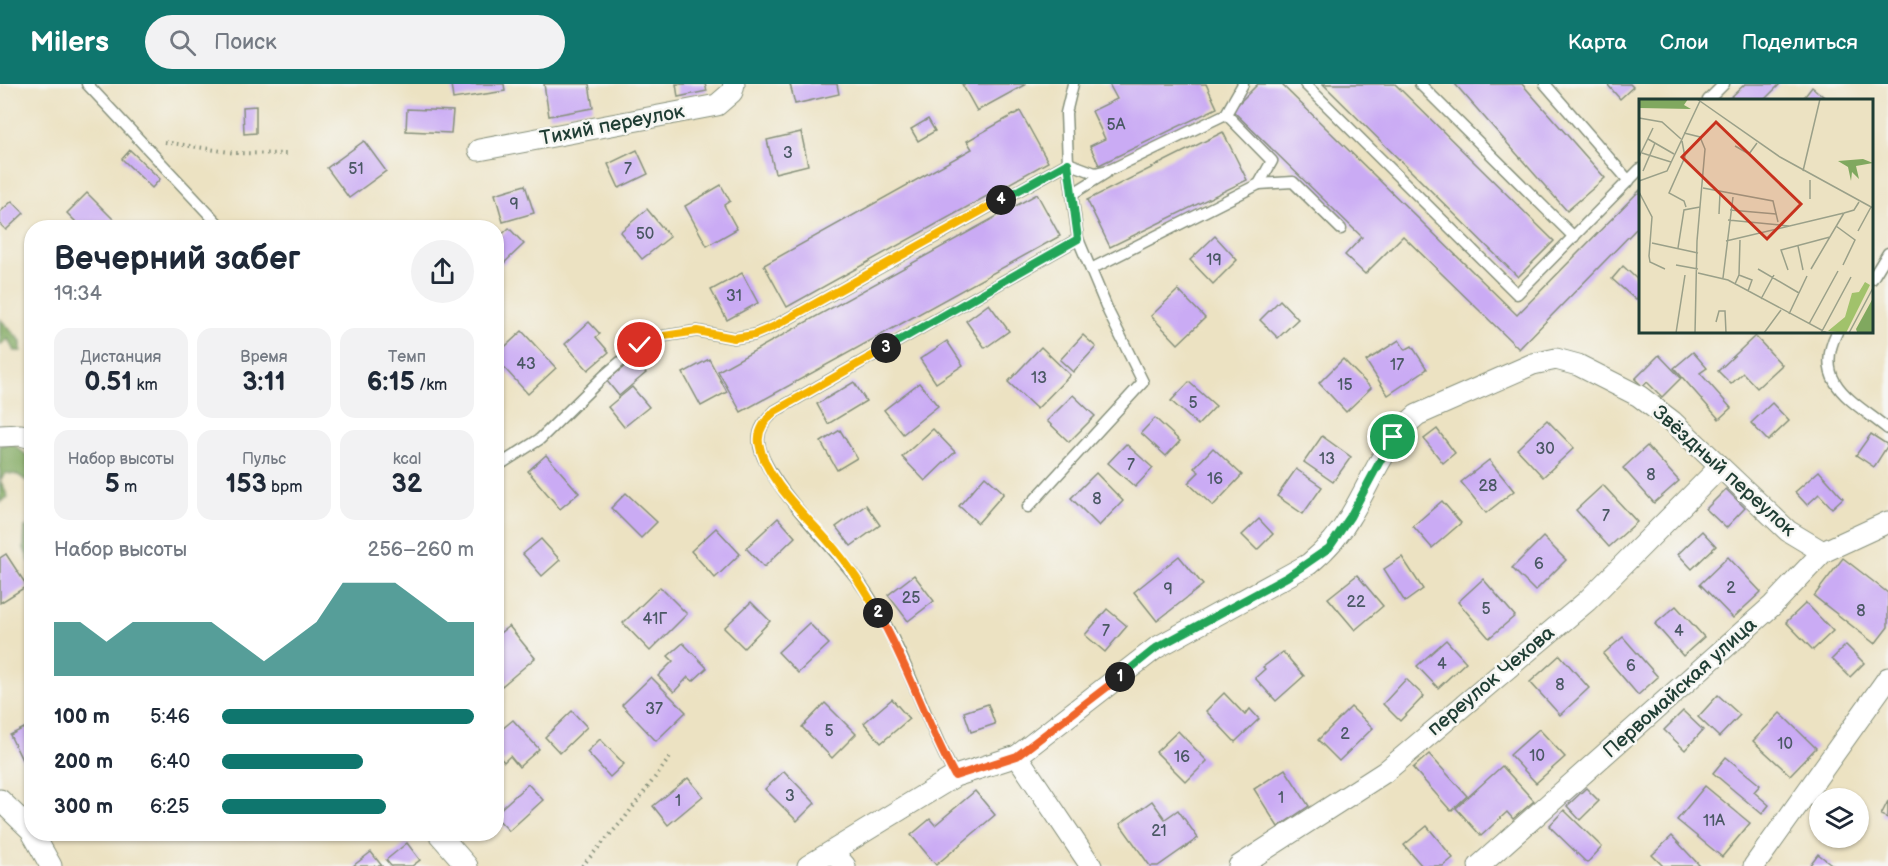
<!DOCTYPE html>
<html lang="ru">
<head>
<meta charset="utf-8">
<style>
  :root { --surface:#fff; --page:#f2f2f3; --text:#1f2937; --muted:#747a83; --accent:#0f766e }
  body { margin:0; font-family:"Balsamiq Sans",sans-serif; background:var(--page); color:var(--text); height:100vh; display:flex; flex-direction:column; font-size:22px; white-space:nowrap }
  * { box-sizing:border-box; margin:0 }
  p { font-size:20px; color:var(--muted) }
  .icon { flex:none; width:33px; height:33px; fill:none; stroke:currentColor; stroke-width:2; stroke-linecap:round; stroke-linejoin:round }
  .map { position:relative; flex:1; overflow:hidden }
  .details { position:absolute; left:24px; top:136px; width:480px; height:621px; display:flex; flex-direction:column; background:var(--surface); border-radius:24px; box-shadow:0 2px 4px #0004 }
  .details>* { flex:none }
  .controls { position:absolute; left:1809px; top:704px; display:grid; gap:12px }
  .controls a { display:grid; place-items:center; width:60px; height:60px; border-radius:50%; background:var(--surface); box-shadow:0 2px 4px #0004; font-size:30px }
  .pin { position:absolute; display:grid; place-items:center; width:51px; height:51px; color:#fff; margin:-26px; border:3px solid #fff; border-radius:50%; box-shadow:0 2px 6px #0007 }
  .km { position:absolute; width:30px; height:30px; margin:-15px; border-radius:50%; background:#222; color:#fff; font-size:16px; line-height:30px; text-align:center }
  .round { display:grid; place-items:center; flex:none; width:63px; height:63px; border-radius:32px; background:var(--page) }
  .overview { display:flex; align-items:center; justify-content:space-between; height:102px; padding:0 30px }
  h1 { font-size:33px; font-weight:800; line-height:45px }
  .metrics { display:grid; grid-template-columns:repeat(3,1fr); gap:9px; height:102px; padding:6px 30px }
  .metrics div { display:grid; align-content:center; border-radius:15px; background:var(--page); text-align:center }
  .metrics b { font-size:26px; font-weight:800 }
  .metrics small { font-size:16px; font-weight:400 }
  .metrics p { font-size:16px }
  .chart { height:168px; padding:12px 30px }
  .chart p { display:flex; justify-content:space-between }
  .chart svg { width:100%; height:108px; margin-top:6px; fill:var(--accent); opacity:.7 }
  ul { padding:0 30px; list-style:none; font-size:20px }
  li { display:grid; grid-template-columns:96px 72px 1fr; align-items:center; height:45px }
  li i { height:15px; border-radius:8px; background:var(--accent) }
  header { display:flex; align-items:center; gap:36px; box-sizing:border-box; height:84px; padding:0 30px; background:var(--accent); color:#fff }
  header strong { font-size:28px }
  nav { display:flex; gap:33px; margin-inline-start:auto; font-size:21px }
  .search { width:420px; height:54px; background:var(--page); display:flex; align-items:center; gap:15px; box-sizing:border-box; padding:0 21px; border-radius:33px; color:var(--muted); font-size:22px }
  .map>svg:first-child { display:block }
  .forest { fill:#80a85f; stroke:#50724a; stroke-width:1.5 }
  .building { fill:#caabf4 }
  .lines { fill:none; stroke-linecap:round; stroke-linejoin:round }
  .lane-casing { stroke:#86907b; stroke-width:13 }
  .street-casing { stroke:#86907b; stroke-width:23 }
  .path { stroke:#86907b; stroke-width:4; stroke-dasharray:1.5 4.5; stroke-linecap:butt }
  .lane { stroke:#fff; stroke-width:10 }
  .street { stroke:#fff; stroke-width:21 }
  .split-1-casing { stroke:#fff; stroke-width:12 }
  .split-2-casing { stroke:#fff; stroke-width:12 }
  .split-3-casing { stroke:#fff; stroke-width:12 }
  .split-4-casing { stroke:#fff; stroke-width:12 }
  .split-5-casing { stroke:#fff; stroke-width:12 }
  .split-1 { stroke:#22a559; stroke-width:8 }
  .split-2 { stroke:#f0652b; stroke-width:8 }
  .split-3 { stroke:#f5b400; stroke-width:8 }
  .split-4 { stroke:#22a559; stroke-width:8 }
  .split-5 { stroke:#f5b400; stroke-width:8 }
  .labels { text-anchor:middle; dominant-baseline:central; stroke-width:5; stroke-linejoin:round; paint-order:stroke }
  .number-label { font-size:16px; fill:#4a5864 }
  .street-label { font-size:20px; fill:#1f3d34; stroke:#f6f6f2 }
  .inset-road { fill:none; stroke:#9aa089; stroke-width:1.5 }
  .view { fill:#c8321e; fill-opacity:0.15; stroke:#c8321e; stroke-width:3 }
  .inset-edge { fill:none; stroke:#1f3d34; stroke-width:3 }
</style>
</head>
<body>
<header>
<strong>Milers</strong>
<div class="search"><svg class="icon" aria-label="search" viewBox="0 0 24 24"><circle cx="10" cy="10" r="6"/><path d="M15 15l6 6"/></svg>Поиск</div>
<nav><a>Карта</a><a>Слои</a><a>Поделиться</a></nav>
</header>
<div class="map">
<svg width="1888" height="782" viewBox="0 0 1888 782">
  <rect width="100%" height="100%" fill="#f6f6f2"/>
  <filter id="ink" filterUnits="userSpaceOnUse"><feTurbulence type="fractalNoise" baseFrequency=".0167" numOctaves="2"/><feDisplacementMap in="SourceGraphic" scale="12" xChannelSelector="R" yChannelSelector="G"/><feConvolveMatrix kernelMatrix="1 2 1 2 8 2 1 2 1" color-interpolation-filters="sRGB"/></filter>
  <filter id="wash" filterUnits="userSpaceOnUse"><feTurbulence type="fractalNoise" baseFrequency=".008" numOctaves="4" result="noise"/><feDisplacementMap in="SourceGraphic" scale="24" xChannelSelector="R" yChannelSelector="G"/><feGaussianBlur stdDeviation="1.35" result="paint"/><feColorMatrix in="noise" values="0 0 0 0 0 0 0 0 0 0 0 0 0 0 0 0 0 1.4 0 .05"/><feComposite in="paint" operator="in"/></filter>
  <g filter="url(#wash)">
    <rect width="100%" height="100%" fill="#ece2c2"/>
    <g class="forest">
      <path d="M0,235L21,257V267H15L8,255L0,261Z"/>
      <path d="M12,359L31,375V400L18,391L6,389L0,396L8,413L0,418V361Z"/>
      <path d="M25,443H31V507L28,500L31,481L24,464Z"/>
    </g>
    <g id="blocks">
      <g class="building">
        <path d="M451,0H504L505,7L453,15Z"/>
        <path d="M544,0H589L593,24L549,32Z"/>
        <path d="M676,0H705L707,7L678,13Z"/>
        <path d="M790,0H837L839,10L795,20Z"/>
        <path d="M962,0H1026L977,27Z"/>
        <path d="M1109,0H1206L1217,24L1099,81L1090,62L1105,55L1092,27L1117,15Z"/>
        <path d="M1258,0H1281L1517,231L1640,106V141L1519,265L1403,152L1365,190L1345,171L1362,153L1232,26Z"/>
        <path d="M1323,0H1395L1554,157L1518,193Z"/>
        <path d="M1455,0H1522L1605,94L1567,127Z"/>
        <path d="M1607,0H1630L1633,3L1620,15Z"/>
        <path d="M1745,0H1780L1764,16H1728Z"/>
        <path d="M1812,3L1824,13L1822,16H1802Z"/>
        <path d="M256,22V49L244,50L243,23Z"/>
        <path d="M407,25L453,27L451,49L406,47Z"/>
        <path d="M1020,27L1048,78L787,223L764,181L972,65L967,57Z"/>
        <path d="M928,35L935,47L918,57L911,45Z"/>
        <path d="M801,48L808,81L775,89L767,56Z"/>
        <path d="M1223,48L1247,96L1110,163L1087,116Z"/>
        <path d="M364,57L386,87L349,114L327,84Z"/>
        <path d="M130,66L160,95L152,104L122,75Z"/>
        <path d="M637,66L648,90L619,104L608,80Z"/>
        <path d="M525,101L534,129L503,138L495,110Z"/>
        <path d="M721,101L730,117L724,121L737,145L707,162L685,122Z"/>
        <path d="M87,109L122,144H82L67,129Z"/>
        <path d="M1037,110L1060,152L741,328L718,287Z"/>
        <path d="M12,117L24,129L6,146L0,140V128Z"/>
        <path d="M647,125L670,153L642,175L620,148Z"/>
        <path d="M509,144L524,160L503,180L496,173V156Z"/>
        <path d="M1215,152L1237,176L1213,200L1190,176Z"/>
        <path d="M1623,182L1640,198V210L1636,216L1612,195Z"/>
        <path d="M742,189L758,219L727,236L711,206Z"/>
        <path d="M1178,206L1205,234L1178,260L1151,232Z"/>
        <path d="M1280,216L1298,235L1278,254L1260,236Z"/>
        <path d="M989,220L1009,247L985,264L966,237Z"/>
        <path d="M589,238L600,250L596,253L609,268L588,286L565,260Z"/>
        <path d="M522,247L556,284L528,310L496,275V271Z"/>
        <path d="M1083,251L1096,263L1073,288L1060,276Z"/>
        <path d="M1755,252L1782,281L1757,304L1743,289L1731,300L1718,287Z"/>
        <path d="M1399,256L1405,266L1412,262L1427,285L1388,311L1366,277Z"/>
        <path d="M947,257L963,281L936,299L920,275Z"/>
        <path d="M1041,263L1070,291L1037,325L1008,298Z"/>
        <path d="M1693,268L1707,284L1700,289L1731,324L1719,335L1674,284Z"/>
        <path d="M1659,271L1681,294L1662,313L1647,298L1643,303L1635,295Z"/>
        <path d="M634,274L646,289L619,312L607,297Z"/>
        <path d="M709,275L727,308L701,322L683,289Z"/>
        <path d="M1343,275L1371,304L1346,328L1319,299Z"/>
        <path d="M854,298L866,317L828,340L817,320Z"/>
        <path d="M1189,298L1216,322L1198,341L1171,317Z"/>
        <path d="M919,299L938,322L903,350L884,326Z"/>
        <path d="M632,303L649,323L624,343L608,323Z"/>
        <path d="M1073,311L1095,332L1069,358L1047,337Z"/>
        <path d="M1772,319L1789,337L1768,357L1751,339Z"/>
        <path d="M1155,334L1180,357L1166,372L1141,349Z"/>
        <path d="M1547,336L1574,364L1543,393L1517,365Z"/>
        <path d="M933,345L955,368L925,397L902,373Z"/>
        <path d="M1437,345L1455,369L1443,379L1424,355Z"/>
        <path d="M840,346L857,374L837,386L821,358Z"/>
        <path d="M1871,350L1888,361L1874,383L1856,371Z"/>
        <path d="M1322,352L1351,373L1333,398L1304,378Z"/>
        <path d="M1126,360L1153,384L1135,403L1108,379Z"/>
        <path d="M1647,362L1679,397L1654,419L1623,384Z"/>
        <path d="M1213,364L1242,391L1213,422L1188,399L1199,388L1194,384Z"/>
        <path d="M546,371L579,409L560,425L528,387Z"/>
        <path d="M1489,376L1514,407L1486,429L1461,398Z"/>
        <path d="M1296,385L1322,403L1303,430L1277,412Z"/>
        <path d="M1819,387L1843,414L1832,424L1819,410L1807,421L1795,408Z"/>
        <path d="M1096,389L1123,417L1099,442L1071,414Z"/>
        <path d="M985,392L1004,409L978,439L959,422Z"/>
        <path d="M1603,401L1637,438L1609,463L1576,426Z"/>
        <path d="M1726,405L1745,424L1726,444L1706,425Z"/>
        <path d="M626,409L657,438L641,454L611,424Z"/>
        <path d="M1442,417L1461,439L1432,464L1413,442Z"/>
        <path d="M866,421L880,441L851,462L836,443Z"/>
        <path d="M778,434L795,453L764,483L746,464Z"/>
        <path d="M1259,435L1273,450L1257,466L1242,451Z"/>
        <path d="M716,444L740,470L715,494L691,467Z"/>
        <path d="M1702,447L1716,462L1692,485L1678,470Z"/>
        <path d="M1543,453L1566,476L1535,507L1512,484Z"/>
        <path d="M541,455L560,476L542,492L523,470Z"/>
        <path d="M6,470L27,502L0,519V474Z"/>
        <path d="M1179,472L1203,501L1157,537L1134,508Z"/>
        <path d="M1402,473L1423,505L1405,518L1384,485Z"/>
        <path d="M1728,473L1761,508L1733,534L1700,500Z"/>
        <path d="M1843,474L1888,509V543L1875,560L1814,512Z"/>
        <path d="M914,491L934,517L908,537L888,511Z"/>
        <path d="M1357,491L1383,522L1355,546L1328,514Z"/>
        <path d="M1483,495L1515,532L1489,554L1458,518Z"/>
        <path d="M660,503L687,530L650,567L623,539Z"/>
        <path d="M751,518L770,537L744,564L724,544Z"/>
        <path d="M1806,519L1833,547L1813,566L1786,538Z"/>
        <path d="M1676,522L1704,553L1683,572L1655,540Z"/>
        <path d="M1107,525L1127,542L1105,568L1085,551Z"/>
        <path d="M809,539L829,560L798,589L778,568Z"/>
        <path d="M509,542L535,574L502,602L496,595V552Z"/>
        <path d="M1623,553L1658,593L1638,611L1603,570Z"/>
        <path d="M1446,556L1466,578L1438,604L1417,582Z"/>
        <path d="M683,559L707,584L693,597L688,593L674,608L658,592L673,577L668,572Z"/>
        <path d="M1846,561L1864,579L1850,593L1832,575Z"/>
        <path d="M1283,568L1304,592L1276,617L1255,594L1265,585L1263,583Z"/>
        <path d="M1560,571L1589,604L1560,631L1530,598Z"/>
        <path d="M651,593L686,628L656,657L622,621Z"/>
        <path d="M1406,595L1424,612L1400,637L1383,620Z"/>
        <path d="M1224,609L1245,631L1250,625L1259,635L1235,658L1206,627Z"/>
        <path d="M1718,611L1740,631L1719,653L1698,633Z"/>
        <path d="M892,615L909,635L881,659L864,639Z"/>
        <path d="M825,619L856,650L832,674L802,643Z"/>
        <path d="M988,620L995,640L971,648L964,628Z"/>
        <path d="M1351,623L1373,644L1339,677L1318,656Z"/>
        <path d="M572,627L587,643L560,669L545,653Z"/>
        <path d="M1683,627L1703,646L1685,666L1664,646Z"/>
        <path d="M1780,629L1816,664L1790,691L1753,657Z"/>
        <path d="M513,636L539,665L519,683L510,672L504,678L496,669V650Z"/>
        <path d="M28,642L32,649V679L25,682L10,651Z"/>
        <path d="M1539,645L1565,673L1536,699L1510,671Z"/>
        <path d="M1178,647L1207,677L1186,698L1156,668Z"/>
        <path d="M600,655L624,680L610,693L587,668Z"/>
        <path d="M1429,670L1467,712L1451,727L1413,684Z"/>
        <path d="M1726,673L1760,701L1754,708L1769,721L1762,730L1713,689Z"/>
        <path d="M1502,682L1534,717L1513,735L1507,728L1481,752L1456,724Z"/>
        <path d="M1285,685L1309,722L1278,743L1254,705Z"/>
        <path d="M784,687L815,719L797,737L765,705Z"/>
        <path d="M688,694L703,712L668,741L653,722Z"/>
        <path d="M528,700L543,716L509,747L496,733V729Z"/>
        <path d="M1705,702L1750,739L1722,773L1677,736Z"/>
        <path d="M1586,704L1599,717L1580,736L1567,722Z"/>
        <path d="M975,707L995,731L936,781L911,751L930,735L935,741Z"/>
        <path d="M1152,717L1165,735L1178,726L1198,754L1158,782H1150L1120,740Z"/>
        <path d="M1888,717V734L1881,731Z"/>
        <path d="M1564,726L1602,763L1587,779L1549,742Z"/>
        <path d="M1427,742L1453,774L1443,782H1422L1404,761Z"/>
        <path d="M1672,752L1700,782H1663L1652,771Z"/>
        <path d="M407,759L420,776L412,782H391L386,776Z"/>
        <path d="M371,768L382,782H353Z"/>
        <path d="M1818,770L1834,782H1809Z"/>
      </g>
    </g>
  </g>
  <g filter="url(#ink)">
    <use href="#blocks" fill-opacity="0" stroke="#86907b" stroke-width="1.5"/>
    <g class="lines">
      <g class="lane-casing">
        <g id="lane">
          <path d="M87,0L222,144"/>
          <path d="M1305,0L1517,210L1640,85"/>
          <path d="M1420,0L1574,153"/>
          <path d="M1545,0L1629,97"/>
          <path d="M1708,16L1724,0"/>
          <path d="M1068,79L1095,89L1112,85L1226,30L1243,0"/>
          <path d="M1259,100L1293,98L1341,145"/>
          <path d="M1072,110L1106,89"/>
          <path d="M1091,185L1259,100L1272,77L1226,30"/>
          <path d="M1872,195L1888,169"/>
          <path d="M1837,248C1812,299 1852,316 1888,345"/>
          <path d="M496,383L540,355L605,291L640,261L664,252L697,247L734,254L754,251L773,243L1068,79L1066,29L1073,0"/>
          <path d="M1028,423L1143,298L1109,229L1078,155"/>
          <path d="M955,692C921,629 902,556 860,499C836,465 763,396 759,359C757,345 766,336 775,327L1078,155L1068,79"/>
        </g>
      </g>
      <g class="street-casing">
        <g id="street">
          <path d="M479,66L717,21L732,8L734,0"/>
          <path d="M0,352L21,351L32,354"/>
          <path d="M1017,672L1091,782"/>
          <path d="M0,716L32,747"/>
          <path d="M33,750L51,782"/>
          <path d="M439,750L467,782"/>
          <path d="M833,768L845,782"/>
          <path d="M808,782L955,692L1017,672L1156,564L1309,480C1326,466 1340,451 1351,431C1372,396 1385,357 1417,331L1533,280L1556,275L1578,281L1639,312L1673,338L1788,447L1823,468"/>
          <path d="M1239,782L1385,688L1587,517L1720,383"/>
          <path d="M1479,782L1773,521L1823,468L1888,438"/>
          <path d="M1754,782L1888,594"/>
        </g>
      </g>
      <g class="path">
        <path d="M165,58L235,69L289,70"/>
        <path d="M582,782L624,735L671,672"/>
      </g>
      <use href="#lane" class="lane"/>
      <use href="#street" class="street"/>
    </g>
  </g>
  <g class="lines" filter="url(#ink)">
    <g class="split-1-casing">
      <path id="split-1" d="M1120,593L1156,564L1287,493L1329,464L1350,433L1393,353"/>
    </g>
    <g class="split-2-casing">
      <path id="split-2" d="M878,529C908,581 926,639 955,692L1017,672L1120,593"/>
    </g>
    <g class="split-3-casing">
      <path id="split-3" d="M878,529C866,508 853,487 837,468C812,436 766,400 759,359C757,346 766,336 775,327L886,264"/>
    </g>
    <g class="split-4-casing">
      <path id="split-4" d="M886,264L1078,155L1068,79L1001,116"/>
    </g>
    <g class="split-5-casing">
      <path id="split-5" d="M640,261L664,252L697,247L734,254L754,251L773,243L1001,116"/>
    </g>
    <use href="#split-1" class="split-1"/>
    <use href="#split-2" class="split-2"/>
    <use href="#split-3" class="split-3"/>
    <use href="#split-4" class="split-4"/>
    <use href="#split-5" class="split-5"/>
  </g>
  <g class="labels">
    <g class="number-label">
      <text x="1116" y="41">5А</text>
      <text x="788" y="69">3</text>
      <text x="356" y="85">51</text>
      <text x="628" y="85">7</text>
      <text x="514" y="120">9</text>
      <text x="645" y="150">50</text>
      <text x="1214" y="176">19</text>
      <text x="734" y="212">31</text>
      <text x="526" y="280">43</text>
      <text x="1397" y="281">17</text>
      <text x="1039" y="294">13</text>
      <text x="1345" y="301">15</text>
      <text x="1193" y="319">5</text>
      <text x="1545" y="365">30</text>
      <text x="1327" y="375">13</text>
      <text x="1131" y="381">7</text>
      <text x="1651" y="391">8</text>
      <text x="1215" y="395">16</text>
      <text x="1488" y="402">28</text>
      <text x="1097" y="415">8</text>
      <text x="1606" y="432">7</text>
      <text x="1539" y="480">6</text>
      <text x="1731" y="504">2</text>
      <text x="1168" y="505">9</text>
      <text x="911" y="514">25</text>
      <text x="1356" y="518">22</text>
      <text x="1486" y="525">5</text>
      <text x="1861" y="527">8</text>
      <text x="655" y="535">41Г</text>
      <text x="1106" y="547">7</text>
      <text x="1679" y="547">4</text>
      <text x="1442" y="580">4</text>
      <text x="1631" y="582">6</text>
      <text x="1560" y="601">8</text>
      <text x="654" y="625">37</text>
      <text x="829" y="647">5</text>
      <text x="1345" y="650">2</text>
      <text x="1785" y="660">10</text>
      <text x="1537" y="672">10</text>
      <text x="1182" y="673">16</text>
      <text x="790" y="712">3</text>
      <text x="1281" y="714">1</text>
      <text x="678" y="717">1</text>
      <text x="1714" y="737">11А</text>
      <text x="1159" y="747">21</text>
    </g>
    <g class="street-label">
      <text transform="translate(612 41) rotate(-11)">Тихий переулок</text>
      <text transform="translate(1724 387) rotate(42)">Звёздный переулок</text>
      <text transform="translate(1491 597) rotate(-40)">переулок Чехова</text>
      <text transform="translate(1680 604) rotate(-42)">Первомайская улица</text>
    </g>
  </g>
  <g transform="translate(1639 15)">
    <rect width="234" height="234" fill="#ece2c2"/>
    <path d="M226,183L231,186L207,234L189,232L206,218L213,194L220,193Z" fill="#a1c26b"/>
    <path d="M0,0H49L45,6L52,10L0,9ZM224,60L234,64L217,67L220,80L213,73L212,82L209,68L199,62ZM234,199V234L218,233L217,230Z" fill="#80a85f"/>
    <path class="inset-road" d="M58,0L141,58L234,109M0,19L23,23L42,40M45,34L61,38L66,50L58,142L56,234M9,40L35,55M43,42L46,58L30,94L45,102L47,108M96,47L110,55L118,44M3,54L32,63M0,58L14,29M4,72L16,44M164,72L181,0M0,82L28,72L61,2M64,89L134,102L139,123M0,93L13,118L10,157M171,100V81M91,111L137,115M80,115L81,94M89,121L150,127M197,127L216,141L204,166M219,132L232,108M87,142L205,114L215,111L220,103M13,144L59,154M159,147L164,171M39,149L45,111L61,108M10,157L11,163L26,170M37,166L59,170M119,170L160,194M172,170L205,114M149,171L142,151L191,138M59,174L89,181L188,234M100,176L101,141M84,179L94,98M96,185L100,176L113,181L109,192M122,200L135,176M150,215L168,177M77,223L80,212H86L87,234M170,225L199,172M37,234L46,176M125,234L142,211M182,234L212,178M210,234L234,189"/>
    <path class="view" d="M77,23L162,105L128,140L43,58Z"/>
    <rect width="234" height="234" class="inset-edge"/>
  </g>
</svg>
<div class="controls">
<a><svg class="icon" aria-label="layers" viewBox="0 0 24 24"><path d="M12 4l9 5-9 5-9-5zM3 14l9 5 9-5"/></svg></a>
</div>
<div class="pin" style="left:1393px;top:353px;background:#1e9e55"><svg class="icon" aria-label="arrive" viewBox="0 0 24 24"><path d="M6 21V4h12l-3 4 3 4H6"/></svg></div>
<div class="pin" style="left:640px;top:261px;background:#d93025"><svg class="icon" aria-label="check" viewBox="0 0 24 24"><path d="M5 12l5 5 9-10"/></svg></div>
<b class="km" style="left:1120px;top:593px">1</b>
<b class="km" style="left:878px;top:529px">2</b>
<b class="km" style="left:886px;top:264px">3</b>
<b class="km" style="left:1001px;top:116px">4</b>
<section class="details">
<div class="overview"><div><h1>Вечерний забег</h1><p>19:34</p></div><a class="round"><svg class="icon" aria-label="share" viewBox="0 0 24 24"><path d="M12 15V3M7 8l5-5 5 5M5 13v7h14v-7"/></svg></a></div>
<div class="metrics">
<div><p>Дистанция</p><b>0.51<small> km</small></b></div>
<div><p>Время</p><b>3:11</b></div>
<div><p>Темп</p><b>6:15<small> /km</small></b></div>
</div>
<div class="metrics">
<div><p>Набор высоты</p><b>5<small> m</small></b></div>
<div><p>Пульс</p><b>153<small> bpm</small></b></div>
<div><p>kcal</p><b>32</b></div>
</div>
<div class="chart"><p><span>Набор высоты</span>256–260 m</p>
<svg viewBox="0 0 160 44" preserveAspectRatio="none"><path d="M0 44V22L10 22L20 30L30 22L40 22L50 22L60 22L70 30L80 38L90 30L100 22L110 6L120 6L130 6L140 14L150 22L160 22V44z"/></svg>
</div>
<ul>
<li><b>100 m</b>5:46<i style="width:100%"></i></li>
<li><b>200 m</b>6:40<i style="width:56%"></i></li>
<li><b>300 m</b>6:25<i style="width:65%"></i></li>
</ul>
</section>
</div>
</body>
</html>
